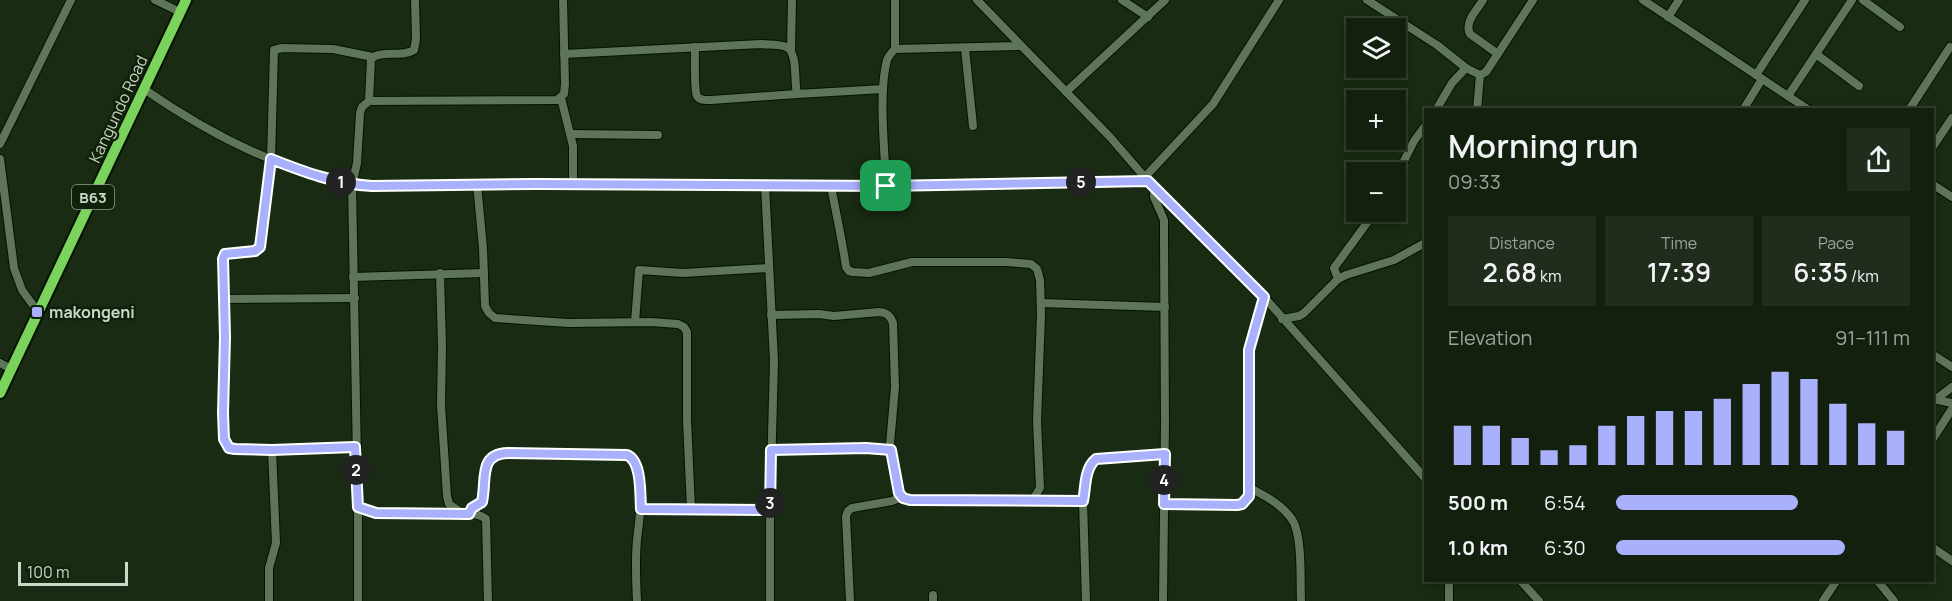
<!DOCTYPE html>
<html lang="en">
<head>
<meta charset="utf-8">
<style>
  :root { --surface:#13200e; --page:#202d1c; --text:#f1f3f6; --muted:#9da39e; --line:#323e2e; --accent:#a9b0fc }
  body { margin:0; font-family:Manrope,sans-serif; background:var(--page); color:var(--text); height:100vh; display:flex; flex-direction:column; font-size:22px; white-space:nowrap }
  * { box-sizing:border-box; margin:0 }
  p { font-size:20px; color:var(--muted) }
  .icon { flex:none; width:33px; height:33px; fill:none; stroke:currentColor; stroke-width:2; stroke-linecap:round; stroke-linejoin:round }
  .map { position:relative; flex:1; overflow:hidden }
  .side { position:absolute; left:1424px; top:108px; width:510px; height:474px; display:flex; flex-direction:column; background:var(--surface); border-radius:0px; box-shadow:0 3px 9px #0003,0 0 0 2px var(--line) }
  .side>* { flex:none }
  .fabs { position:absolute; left:1346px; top:18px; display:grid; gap:12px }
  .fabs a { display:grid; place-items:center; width:60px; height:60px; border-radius:0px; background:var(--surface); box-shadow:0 3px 9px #0003,0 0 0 2px var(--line); font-size:30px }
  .scale { position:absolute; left:18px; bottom:15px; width:110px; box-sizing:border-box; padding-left:6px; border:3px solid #cbd7c7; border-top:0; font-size:16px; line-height:21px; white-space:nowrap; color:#cbd7c7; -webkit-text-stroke:4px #0f2109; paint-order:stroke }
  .pin { position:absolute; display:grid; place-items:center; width:51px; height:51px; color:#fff; margin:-26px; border-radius:12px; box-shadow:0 3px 9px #0006 }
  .km { position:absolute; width:30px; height:30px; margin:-15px; border-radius:50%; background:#222; color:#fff; font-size:16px; line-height:30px; text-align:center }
  .round { display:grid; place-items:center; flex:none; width:63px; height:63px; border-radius:0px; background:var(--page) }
  .summary { display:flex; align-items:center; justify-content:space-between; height:102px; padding:0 24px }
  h1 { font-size:33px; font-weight:600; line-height:45px }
  .metrics { display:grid; grid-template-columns:repeat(3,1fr); gap:9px; height:102px; padding:6px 24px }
  .metrics div { display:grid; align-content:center; border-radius:0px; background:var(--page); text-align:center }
  .metrics b { font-size:26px; font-weight:600 }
  .metrics small { font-size:16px; font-weight:400 }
  .metrics p { font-size:16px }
  .chart { height:168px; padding:12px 24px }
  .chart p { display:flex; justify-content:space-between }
  .chart svg { width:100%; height:108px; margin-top:6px; stroke:var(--accent); stroke-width:6 }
  ul { padding:0 24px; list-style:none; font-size:20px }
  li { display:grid; grid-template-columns:96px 72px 1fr; align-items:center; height:45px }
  li i { height:15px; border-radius:8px; background:var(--accent) }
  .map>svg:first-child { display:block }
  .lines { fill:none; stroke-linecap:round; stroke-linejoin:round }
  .minor-casing { stroke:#041300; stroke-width:10 }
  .highway-casing { stroke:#041300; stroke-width:14 }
  .minor { stroke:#5f7559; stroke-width:8 }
  .highway { stroke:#7bd25c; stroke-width:10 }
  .route-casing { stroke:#fff; stroke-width:12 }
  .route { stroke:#a9b0fc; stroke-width:8 }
  .poi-dot { fill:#a9b0fc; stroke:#0f2109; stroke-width:2 }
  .labels { text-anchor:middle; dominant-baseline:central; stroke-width:5; stroke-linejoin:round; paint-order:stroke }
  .shield { fill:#0f2109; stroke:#93a08e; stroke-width:1.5 }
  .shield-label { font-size:15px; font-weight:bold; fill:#cbd7c7 }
  .street-label { font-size:16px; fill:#cbd7c7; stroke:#0f2109 }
  .poi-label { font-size:16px; font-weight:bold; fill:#cbd7c7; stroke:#0f2109; text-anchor:start }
</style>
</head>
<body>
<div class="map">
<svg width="1952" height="601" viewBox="0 0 1952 601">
  <rect width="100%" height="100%" fill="#192b13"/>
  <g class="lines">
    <g class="minor-casing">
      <g id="minor">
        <path d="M155,0L180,12"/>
        <path d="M895,0V49"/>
        <path d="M977,0L1110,137L1148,181L1264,297L1425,478"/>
        <path d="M1122,0L1148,17"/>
        <path d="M1367,0L1437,45L1466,68L1480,75L1486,72L1533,0"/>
        <path d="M1483,0C1477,10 1464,22 1470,34L1498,54"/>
        <path d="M1643,0L1809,110"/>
        <path d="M1863,0L1900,27"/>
        <path d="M1668,17L1679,0"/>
        <path d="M695,47C695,56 694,90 697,96C700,101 706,100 711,100L797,94"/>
        <path d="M965,48L973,126"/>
        <path d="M791,50L792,0"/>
        <path d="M564,54L761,44C769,45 779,44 786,47C798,51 794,82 797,94L883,89"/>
        <path d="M1816,54L1859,86"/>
        <path d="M1756,75L1805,0"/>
        <path d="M144,89C206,132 277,169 352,185L886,186L1148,181"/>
        <path d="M1066,92L1165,0"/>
        <path d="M1788,96L1852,0"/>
        <path d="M561,98L573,146V184"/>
        <path d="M369,101L557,100L564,94L565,84L563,0"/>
        <path d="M1436,110L1452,83L1466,68"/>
        <path d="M1477,110L1480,75"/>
        <path d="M1743,110L1762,79"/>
        <path d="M1909,110L1950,47"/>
        <path d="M570,134L658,135"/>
        <path d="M0,144L71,0"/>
        <path d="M1932,148L1952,118"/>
        <path d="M0,159L14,268L22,290L38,312"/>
        <path d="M1145,177L1213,104L1279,0"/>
        <path d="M1395,179L1414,141L1425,126"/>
        <path d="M477,184L483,248L485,306L489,313L495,318L568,323L651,322L678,324L684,327L687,332V420L691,509"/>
        <path d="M1932,184L1952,197"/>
        <path d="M765,185L774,361L770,510V601"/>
        <path d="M831,186C836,213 842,239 846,267L849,271L853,272L869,273L912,262H1007L1031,264L1037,269L1040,280L1041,315L1037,421L1040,488L1032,501"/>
        <path d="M886,186C885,150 878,94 887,60C889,55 892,52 895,49L1020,46"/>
        <path d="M1154,188V197L1164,220V237L1165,422L1163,601"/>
        <path d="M440,273L442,346L441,405L447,496L449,504L462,513"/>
        <path d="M353,277L484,273"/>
        <path d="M1338,279L1334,268L1375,212"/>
        <path d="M225,299L355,298"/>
        <path d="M1041,303L1165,307"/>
        <path d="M771,315L819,314L834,316L879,312C887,313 890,315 893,323L895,387L890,444L899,493L903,498L910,500L1083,501"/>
        <path d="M1282,319L1299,316L1304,313L1338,279L1346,275L1394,260L1425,243"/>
        <path d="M635,322L639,270L683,273L769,268"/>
        <path d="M1932,354L1952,367"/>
        <path d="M0,363L11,369"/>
        <path d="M1933,399L1952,403"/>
        <path d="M1932,400H1935L1952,387"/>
        <path d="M1932,440L1952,409"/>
        <path d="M355,447C333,448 240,456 226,445L223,413L225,337L222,266L225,254L255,251L261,244L271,159L274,50L282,48L333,49L373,57"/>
        <path d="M771,450L866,448L892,450"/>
        <path d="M1250,488C1265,496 1281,504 1291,518C1303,533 1300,581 1301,601"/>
        <path d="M1164,504L1237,505L1242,504L1249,496V349L1264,297"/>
        <path d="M358,507L376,513L452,515C463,513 477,512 486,519L488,601"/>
        <path d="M641,509L770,510"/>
        <path d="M469,514L472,508L482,502C485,486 482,462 497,454L627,455C649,464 639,521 637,540C635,560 636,581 637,601"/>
        <path d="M1932,547L1952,561"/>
        <path d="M1449,580V601"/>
        <path d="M1520,580L1539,601"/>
        <path d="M1877,580L1894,601"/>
        <path d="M933,595V601"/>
        <path d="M269,601V568L276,543L272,450"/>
        <path d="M358,601V514L352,185L357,163L360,113L362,107L369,101L371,59C382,49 402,58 414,50L416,39L415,0"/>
        <path d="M850,601L846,516L848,511L852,508L892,501L902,497"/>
        <path d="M1086,601L1083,501L1088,470L1091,463L1096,459L1165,454"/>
        <path d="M1823,601L1837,580"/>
      </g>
    </g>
    <g class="highway-casing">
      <path id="highway" d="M0,393L186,0"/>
    </g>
    <use href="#minor" class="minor"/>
    <use href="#highway" class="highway"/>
  </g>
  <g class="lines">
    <g class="route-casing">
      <path id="route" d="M271,159C304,172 336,184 372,186L536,184L886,186L1148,181L1264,297L1249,350V496L1242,504L1237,505L1164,504L1165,454L1096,459C1084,469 1086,487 1083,501L910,500L903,498L899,493L891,450L866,448L771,450L770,510L641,509C640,494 642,461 627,455L508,453C478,454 487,479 482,502L472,508L469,514L376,513L358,507L355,447L272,450L235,449L229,448L224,439L223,413L225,337L223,259L225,254L255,251L260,247Z"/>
    </g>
    <use href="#route" class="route"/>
  </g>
  <rect class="poi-dot" x="31" y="306" width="12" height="12" rx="3"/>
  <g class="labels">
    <rect class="shield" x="72" y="185" width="42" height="24" rx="4.5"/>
    <g class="shield-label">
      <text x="93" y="197">B63</text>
    </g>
    <g class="street-label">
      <text transform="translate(118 109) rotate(-65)">Kangundo Road</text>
    </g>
    <g class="poi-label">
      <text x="49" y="312">makongeni</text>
    </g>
  </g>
</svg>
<div class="fabs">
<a><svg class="icon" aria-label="layers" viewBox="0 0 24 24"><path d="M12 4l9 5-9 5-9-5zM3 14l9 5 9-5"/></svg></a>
<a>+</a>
<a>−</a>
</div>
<div class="scale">100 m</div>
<div class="pin" style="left:886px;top:186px;background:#1e9e55"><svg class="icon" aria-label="arrive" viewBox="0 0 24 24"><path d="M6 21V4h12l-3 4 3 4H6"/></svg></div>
<b class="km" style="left:341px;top:182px">1</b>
<b class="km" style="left:356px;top:470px">2</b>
<b class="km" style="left:770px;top:503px">3</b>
<b class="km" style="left:1164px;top:480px">4</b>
<b class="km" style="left:1081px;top:182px">5</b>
<section class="side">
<div class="summary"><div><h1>Morning run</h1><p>09:33</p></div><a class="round"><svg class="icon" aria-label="share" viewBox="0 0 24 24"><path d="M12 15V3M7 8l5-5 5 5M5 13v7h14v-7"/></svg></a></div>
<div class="metrics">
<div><p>Distance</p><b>2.68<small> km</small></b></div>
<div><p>Time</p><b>17:39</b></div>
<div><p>Pace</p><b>6:35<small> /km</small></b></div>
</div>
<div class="chart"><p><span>Elevation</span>91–111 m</p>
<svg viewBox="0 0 160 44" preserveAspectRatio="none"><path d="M5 44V28M15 44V28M25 44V33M35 44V38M45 44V36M55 44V28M65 44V24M75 44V22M85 44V22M95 44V17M105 44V11M115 44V6M125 44V9M135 44V19M145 44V27M155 44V30"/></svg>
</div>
<ul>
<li><b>500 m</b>6:54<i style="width:62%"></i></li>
<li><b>1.0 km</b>6:30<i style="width:78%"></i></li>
</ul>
</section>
</div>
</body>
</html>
